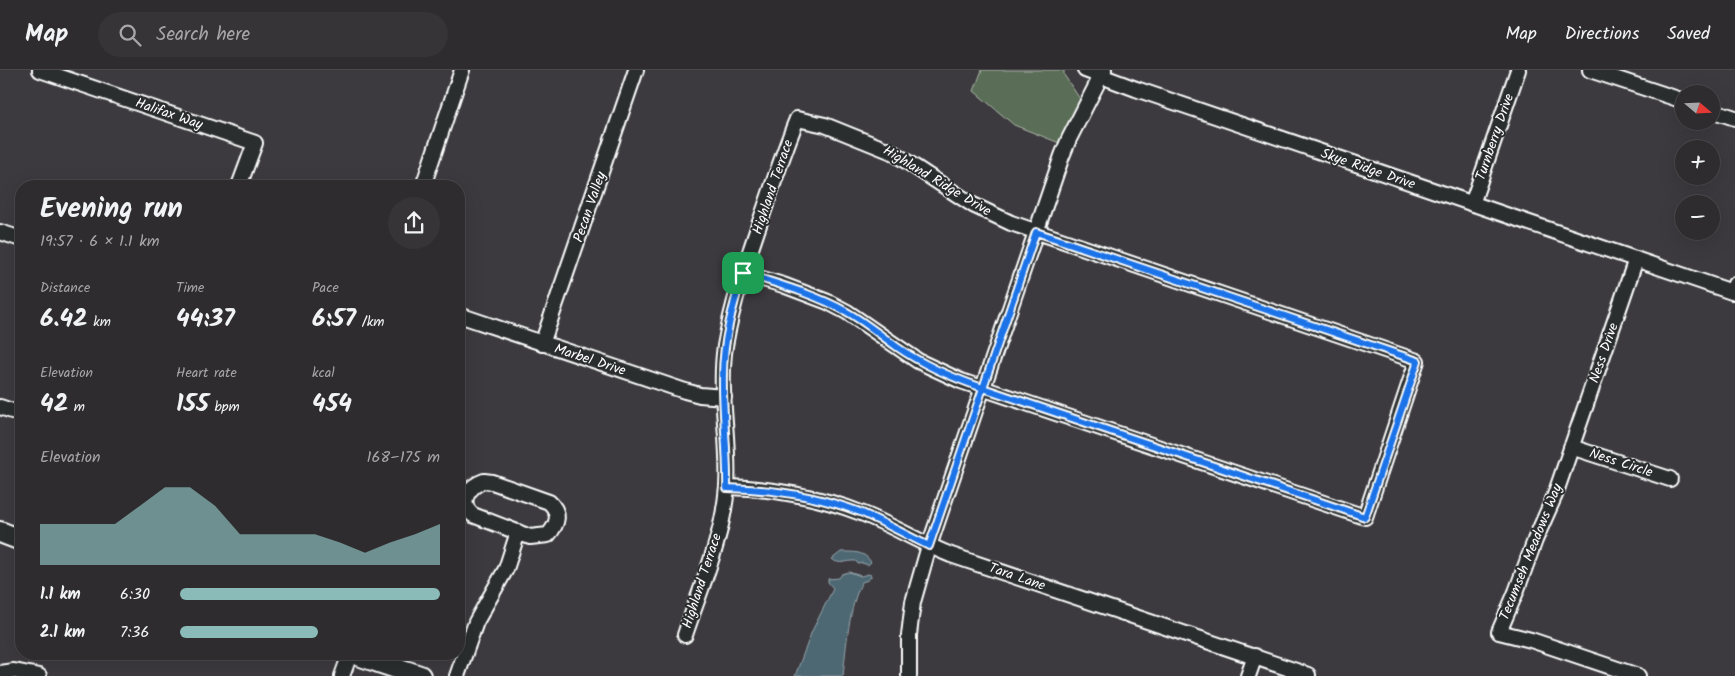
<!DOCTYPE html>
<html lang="en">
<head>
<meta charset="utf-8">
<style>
  :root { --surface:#2e2c2f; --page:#363437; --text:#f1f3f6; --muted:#a7a7aa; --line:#49484b; --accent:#8bbbb9 }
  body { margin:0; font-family:Kalam,sans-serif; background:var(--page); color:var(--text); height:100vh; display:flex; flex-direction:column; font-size:19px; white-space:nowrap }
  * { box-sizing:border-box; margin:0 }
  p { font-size:16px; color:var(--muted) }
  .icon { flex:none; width:28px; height:28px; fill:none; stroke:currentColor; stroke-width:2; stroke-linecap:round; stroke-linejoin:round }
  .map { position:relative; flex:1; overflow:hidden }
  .panel { position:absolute; left:15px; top:110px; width:450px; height:480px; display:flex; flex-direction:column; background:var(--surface); border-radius:20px; box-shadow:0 5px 20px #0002,0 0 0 1px var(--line) }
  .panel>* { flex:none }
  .needle { width:32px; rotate:109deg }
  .controls { position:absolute; left:1675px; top:15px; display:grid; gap:10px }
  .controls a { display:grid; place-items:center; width:45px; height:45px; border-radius:50%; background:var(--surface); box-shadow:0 5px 20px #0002,0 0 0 1px var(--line); font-size:25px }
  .pin { position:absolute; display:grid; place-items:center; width:42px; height:42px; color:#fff; margin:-21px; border-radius:10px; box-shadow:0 2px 8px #0006 }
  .round { display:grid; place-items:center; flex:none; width:52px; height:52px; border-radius:26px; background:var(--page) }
  .headline { display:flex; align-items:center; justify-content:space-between; height:85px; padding:0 25px }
  h1 { font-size:28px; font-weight:700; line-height:38px }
  .stats { display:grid; grid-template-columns:repeat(3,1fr); gap:8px; height:85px; padding:5px 25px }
  .stats div { display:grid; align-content:center }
  .stats b { font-size:25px; font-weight:700 }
  .stats small { font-size:14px; font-weight:400 }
  .stats p { font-size:14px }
  .chart { height:140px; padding:10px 25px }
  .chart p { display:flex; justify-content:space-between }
  .chart svg { width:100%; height:90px; margin-top:5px; fill:var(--accent); opacity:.7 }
  ul { padding:0 25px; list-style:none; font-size:16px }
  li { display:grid; grid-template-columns:80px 60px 1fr; align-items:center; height:38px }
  li i { height:12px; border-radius:6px; background:var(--accent) }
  header { display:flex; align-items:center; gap:30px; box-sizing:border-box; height:70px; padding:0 25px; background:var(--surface); border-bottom:1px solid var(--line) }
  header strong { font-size:24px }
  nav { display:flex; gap:28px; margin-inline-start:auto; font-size:18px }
  .search { width:350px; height:45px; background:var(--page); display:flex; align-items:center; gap:12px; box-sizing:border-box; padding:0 18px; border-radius:28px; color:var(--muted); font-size:19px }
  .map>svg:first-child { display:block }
  .green { fill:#5a6d57; stroke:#acb6ab }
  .water { fill:#4e6773; stroke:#95a4ab }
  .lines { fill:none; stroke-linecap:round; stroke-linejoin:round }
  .minor-casing { stroke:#fff; stroke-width:18 }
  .secondary-casing { stroke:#fff; stroke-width:24 }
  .minor { stroke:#2a2d2e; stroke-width:14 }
  .secondary { stroke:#2a2d2e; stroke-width:20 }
  .route-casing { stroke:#fff; stroke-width:10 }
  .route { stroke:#1a73e8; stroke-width:6 }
  .labels { text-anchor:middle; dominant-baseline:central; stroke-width:4; stroke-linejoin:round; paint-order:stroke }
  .street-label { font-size:14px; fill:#fff; stroke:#2a2d2e }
</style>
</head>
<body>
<header>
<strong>Map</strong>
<div class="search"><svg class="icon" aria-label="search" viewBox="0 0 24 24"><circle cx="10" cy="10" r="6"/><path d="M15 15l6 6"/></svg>Search here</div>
<nav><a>Map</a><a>Directions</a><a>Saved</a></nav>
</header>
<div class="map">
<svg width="1735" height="606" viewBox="0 0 1735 606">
  <rect width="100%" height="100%" fill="#3d3a3f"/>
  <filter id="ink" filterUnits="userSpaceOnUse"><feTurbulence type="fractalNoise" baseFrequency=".02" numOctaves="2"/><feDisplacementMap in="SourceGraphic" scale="10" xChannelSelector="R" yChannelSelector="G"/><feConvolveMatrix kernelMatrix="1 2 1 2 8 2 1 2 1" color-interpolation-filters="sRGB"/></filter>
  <g filter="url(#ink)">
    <path class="green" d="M982,0H1064V5L1080,29L1062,74L1014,55L974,21Z"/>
    <g class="water">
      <path d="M841,482C854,482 864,481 871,492L868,495L862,493L858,494L856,491C847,490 839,496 832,489Z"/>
      <path d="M849,502L861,506L868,504L871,505V507L868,510L862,512C849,535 846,579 843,606H795L812,561L832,521L833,518L828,512V509L839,508L842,504Z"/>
    </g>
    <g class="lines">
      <g class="minor-casing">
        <g id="minor">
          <path d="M40,0L255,73L239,116"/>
          <path d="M1085,0L1136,19L1732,222L1735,214"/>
          <path d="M1590,0L1684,31"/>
          <path d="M1711,40L1735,48"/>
          <path d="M423,116L462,0"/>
          <path d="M1472,134L1518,0"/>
          <path d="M0,162L21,169"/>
          <path d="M1636,189L1555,425L1535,470L1516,522L1499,562L1531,570L1638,606"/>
          <path d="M459,245L685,321L700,325L724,327"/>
          <path d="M542,274L636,0"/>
          <path d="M0,337L21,344"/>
          <path d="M1571,377L1670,409"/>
          <path d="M484,411L492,412L549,432C561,443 558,454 548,465L530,467L473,445C457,433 469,416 484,411Z"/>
          <path d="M727,417C770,418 821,427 861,443C892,455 920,473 951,485L1308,605"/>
          <path d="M685,565C701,516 723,469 727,416C730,370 718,323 725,276C732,234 746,193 760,152C772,118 783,83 797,49L825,55L892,82L973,135L1011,153L1417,291L1365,447L961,311L918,291L847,242L828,232L783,215L743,203"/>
          <path d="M0,603L14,601L39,606"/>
          <path d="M342,606L350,584"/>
          <path d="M457,606L476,552L506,499L518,462"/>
          <path d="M909,606V565L913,532L929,476L1062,86L1069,69L1104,0"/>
          <path d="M1248,606L1255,586"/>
        </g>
      </g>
      <g class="secondary-casing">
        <g id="secondary">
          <path d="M0,462L21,470"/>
          <path d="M355,584L420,606"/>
        </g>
      </g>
      <use href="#minor" class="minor"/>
      <use href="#secondary" class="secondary"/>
    </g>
  </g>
  <g class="lines" filter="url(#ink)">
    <g class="route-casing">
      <path id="route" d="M743,203C733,236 723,271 723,305C722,343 728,380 727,418C771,419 818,426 860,442C883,452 906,465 929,476L983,318L1365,447L1418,291L1036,162L983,318C953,308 923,295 897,277C880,265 865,252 847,242C815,224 778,214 743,203"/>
    </g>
    <use href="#route" class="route"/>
  </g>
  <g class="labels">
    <g class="street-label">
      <text transform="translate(169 44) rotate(19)">Halifax Way</text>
      <text transform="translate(1495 67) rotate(-71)">Turnberry Drive</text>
      <text transform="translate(1368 99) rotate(19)">Skye Ridge Drive</text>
      <text transform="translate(937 111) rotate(31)">Highland Ridge Drive</text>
      <text transform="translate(773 117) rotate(-71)">Highland Terrace</text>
      <text transform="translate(590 137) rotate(-71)">Pecan Valley</text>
      <text transform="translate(1604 283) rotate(-71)">Ness Drive</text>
      <text transform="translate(590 290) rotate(18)">Marbel Drive</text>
      <text transform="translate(1621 393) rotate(18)">Ness Circle</text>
      <text transform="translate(1531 482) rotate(-68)">Tecumseh Meadows Way</text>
      <text transform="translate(1017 507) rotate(19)">Tara Lane</text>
      <text transform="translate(702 511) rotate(-72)">Highland Terrace</text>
    </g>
  </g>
</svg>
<div class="controls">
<a><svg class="needle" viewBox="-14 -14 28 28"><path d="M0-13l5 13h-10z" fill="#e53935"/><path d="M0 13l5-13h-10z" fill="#a7a7aa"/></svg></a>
<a>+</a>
<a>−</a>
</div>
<div class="pin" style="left:743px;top:203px;background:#1e9e55"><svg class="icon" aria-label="arrive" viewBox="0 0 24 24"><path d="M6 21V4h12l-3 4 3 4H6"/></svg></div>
<section class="panel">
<div class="headline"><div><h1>Evening run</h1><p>19:57 · 6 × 1.1 km</p></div><a class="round"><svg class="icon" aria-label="share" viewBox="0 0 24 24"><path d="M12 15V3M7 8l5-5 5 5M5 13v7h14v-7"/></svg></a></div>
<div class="stats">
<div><p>Distance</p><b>6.42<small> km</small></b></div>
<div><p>Time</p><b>44:37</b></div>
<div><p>Pace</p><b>6:57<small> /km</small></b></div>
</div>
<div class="stats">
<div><p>Elevation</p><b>42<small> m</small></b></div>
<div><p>Heart rate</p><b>155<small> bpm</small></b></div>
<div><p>kcal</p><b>454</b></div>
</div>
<div class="chart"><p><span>Elevation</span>168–175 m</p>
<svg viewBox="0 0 160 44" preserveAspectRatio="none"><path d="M0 44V24L10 24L20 24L30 24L40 15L50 6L60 6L70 15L80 29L90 29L100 29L110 29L120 33L130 38L140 33L150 29L160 24V44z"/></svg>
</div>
<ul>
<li><b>1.1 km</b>6:30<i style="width:100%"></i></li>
<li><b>2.1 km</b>7:36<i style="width:53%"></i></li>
</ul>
</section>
</div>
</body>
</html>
